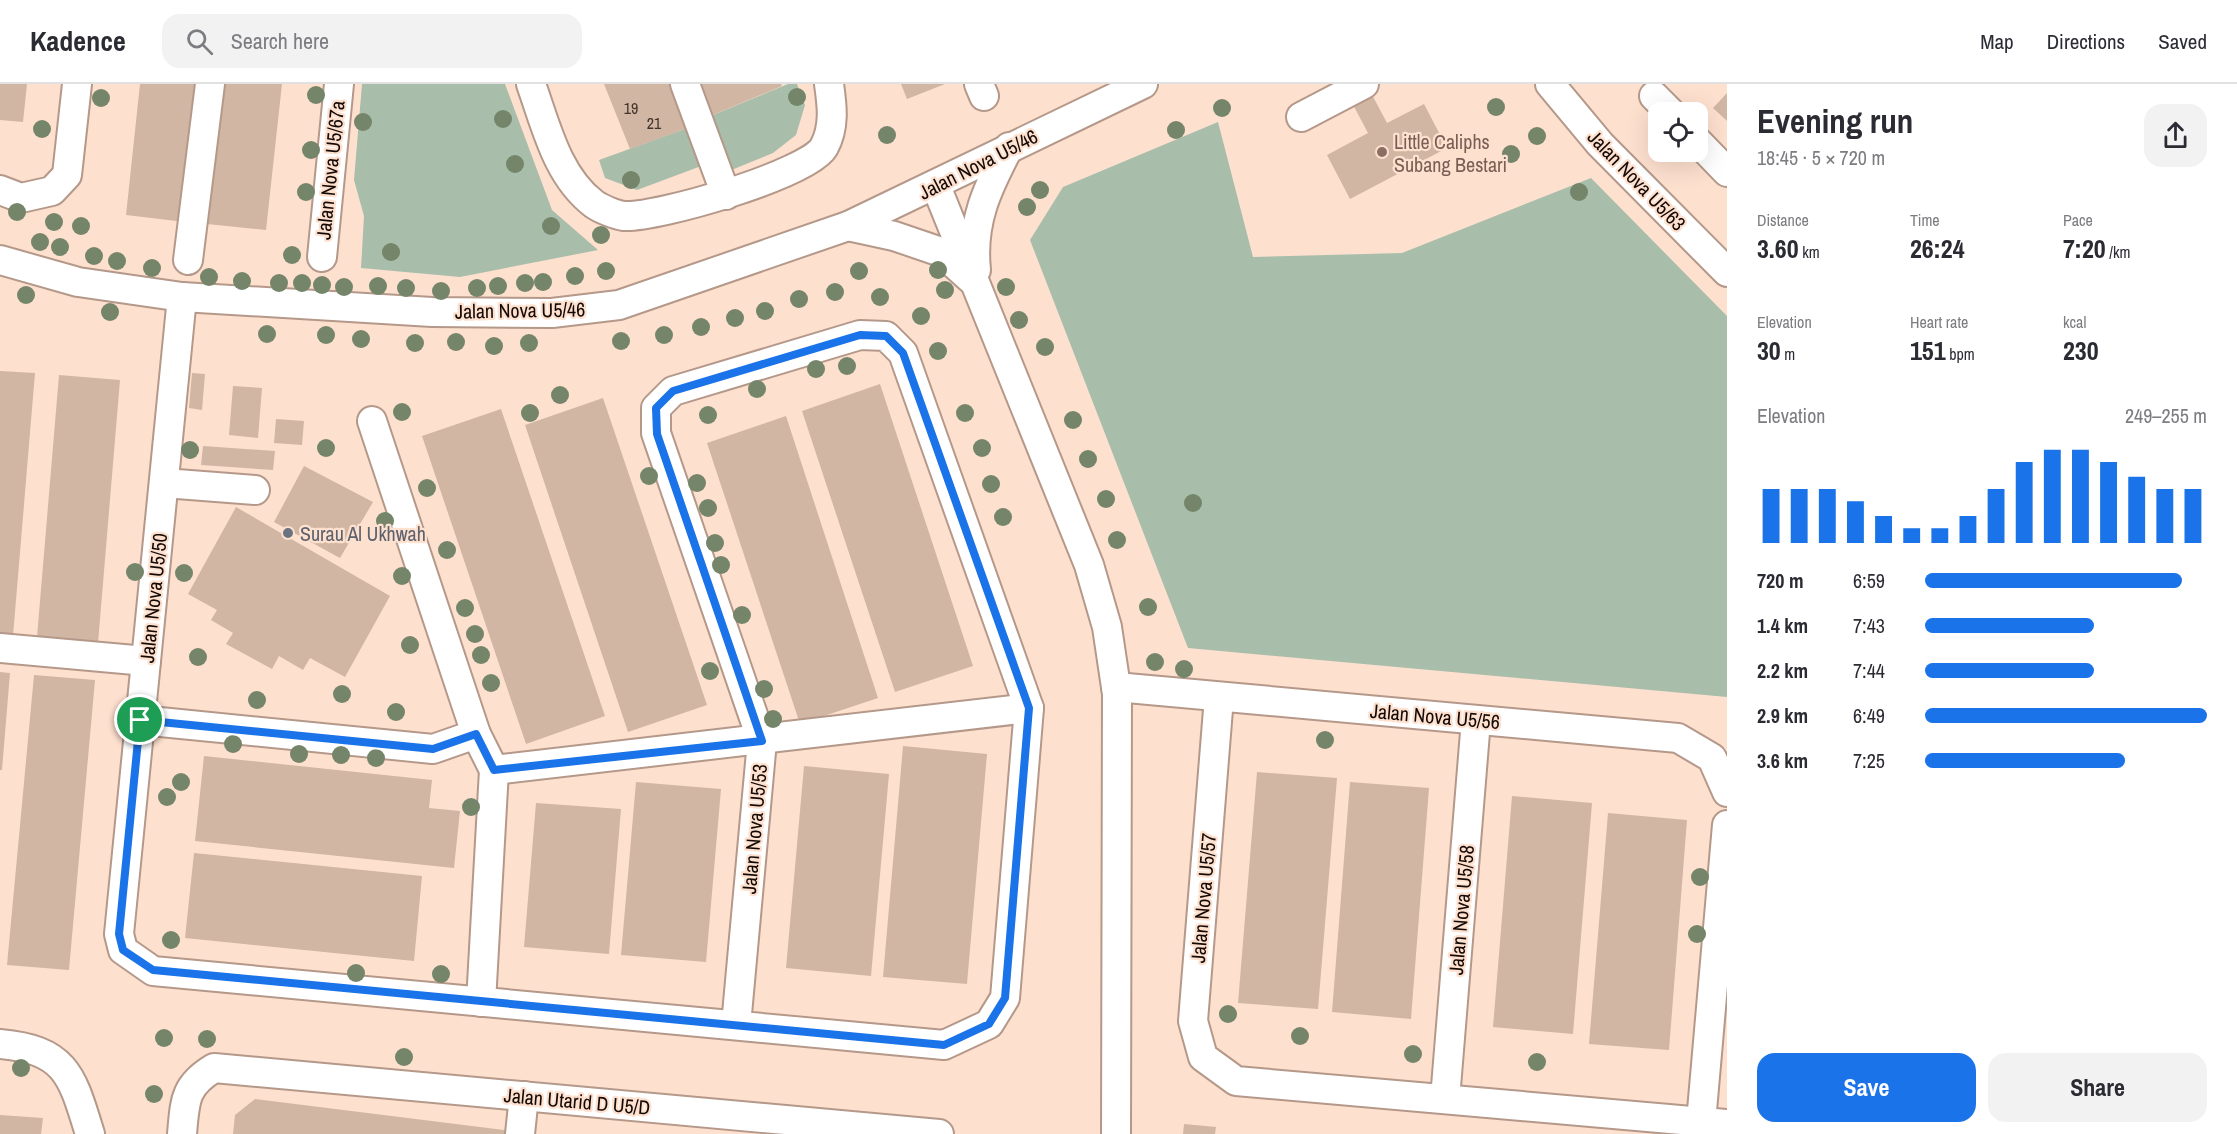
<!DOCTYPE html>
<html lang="en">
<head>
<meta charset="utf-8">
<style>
  :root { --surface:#fff; --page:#f2f2f3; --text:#2b2b33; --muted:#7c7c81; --line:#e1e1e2; --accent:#1a73e8 }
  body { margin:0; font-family:"Archivo Narrow",sans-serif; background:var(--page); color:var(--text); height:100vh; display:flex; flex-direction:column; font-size:22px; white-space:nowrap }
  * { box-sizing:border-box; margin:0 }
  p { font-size:20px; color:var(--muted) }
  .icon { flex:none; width:33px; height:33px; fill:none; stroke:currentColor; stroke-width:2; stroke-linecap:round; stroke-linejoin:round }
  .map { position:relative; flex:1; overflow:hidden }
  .panel { display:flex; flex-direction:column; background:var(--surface); width:510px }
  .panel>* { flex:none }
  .buttons { position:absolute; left:1648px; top:18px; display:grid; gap:12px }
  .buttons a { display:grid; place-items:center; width:60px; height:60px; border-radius:12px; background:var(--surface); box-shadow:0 6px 24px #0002; font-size:30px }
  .pin { position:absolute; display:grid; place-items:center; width:51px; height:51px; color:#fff; margin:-26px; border:3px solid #fff; border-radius:50%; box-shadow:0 2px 6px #0007 }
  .round { display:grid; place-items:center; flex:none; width:63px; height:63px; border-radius:18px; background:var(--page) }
  .summary { display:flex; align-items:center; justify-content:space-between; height:102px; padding:0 30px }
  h1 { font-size:33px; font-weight:700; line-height:45px }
  .metrics { display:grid; grid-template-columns:repeat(3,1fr); gap:9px; height:102px; padding:6px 30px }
  .metrics div { display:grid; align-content:center }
  .metrics b { font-size:26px; font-weight:700 }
  .metrics small { font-size:16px; font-weight:400 }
  .metrics p { font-size:16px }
  .chart { height:168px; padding:12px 30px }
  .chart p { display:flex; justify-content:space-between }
  .chart svg { width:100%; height:108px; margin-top:6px; stroke:var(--accent); stroke-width:6 }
  .cta { display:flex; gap:12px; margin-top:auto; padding:12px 30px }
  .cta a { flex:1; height:69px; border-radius:18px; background:var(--accent); color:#fff; font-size:24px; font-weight:700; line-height:69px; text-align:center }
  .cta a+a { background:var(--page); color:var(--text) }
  ul { padding:0 30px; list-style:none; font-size:20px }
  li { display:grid; grid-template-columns:96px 72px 1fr; align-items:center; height:45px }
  li i { height:15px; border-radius:8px; background:var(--accent) }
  header { display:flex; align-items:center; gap:36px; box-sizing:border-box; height:84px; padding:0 30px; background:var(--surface); border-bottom:2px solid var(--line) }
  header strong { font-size:28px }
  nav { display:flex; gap:33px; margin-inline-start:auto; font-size:21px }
  .search { width:420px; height:54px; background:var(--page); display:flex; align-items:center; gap:15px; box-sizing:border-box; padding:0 21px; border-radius:18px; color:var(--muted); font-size:22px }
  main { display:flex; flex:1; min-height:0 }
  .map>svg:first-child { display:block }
  .green { fill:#a8beab }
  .building { fill:#d1b6a3 }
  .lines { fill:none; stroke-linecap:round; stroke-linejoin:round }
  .minor-casing { stroke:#b49889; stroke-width:32 }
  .minor { stroke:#fff; stroke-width:28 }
  .tree { fill:#748569 }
  .route-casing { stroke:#fff; stroke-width:12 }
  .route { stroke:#1a73e8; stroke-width:8 }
  .education-dot { fill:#8d6e63; stroke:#fee0cf; stroke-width:2 }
  .worship-dot { fill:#6b7280; stroke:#fee0cf; stroke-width:2 }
  .labels { text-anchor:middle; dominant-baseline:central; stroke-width:4.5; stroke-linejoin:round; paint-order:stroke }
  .number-label { font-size:16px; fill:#42342c }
  .education-label { font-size:20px; fill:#785e54; stroke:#fee0cf; text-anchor:start }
  .street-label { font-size:20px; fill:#130905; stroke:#fee0cf }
  .worship-label { font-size:20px; fill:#5b616d; stroke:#fee0cf; text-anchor:start }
</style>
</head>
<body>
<header>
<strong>Kadence</strong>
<div class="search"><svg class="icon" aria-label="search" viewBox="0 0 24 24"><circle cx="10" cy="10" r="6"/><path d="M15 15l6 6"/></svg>Search here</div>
<nav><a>Map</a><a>Directions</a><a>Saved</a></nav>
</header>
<main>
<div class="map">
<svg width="1727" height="1050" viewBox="0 0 1727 1050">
  <rect width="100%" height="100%" fill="#fee0cf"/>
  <g class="green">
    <path d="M362,0H505L552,126L598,166L460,193L361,184L364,132L354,96Z"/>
    <path d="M788,0H797L805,21L796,51L773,69L729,87L708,33Z"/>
    <path d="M1218,38L1253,173L1402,169L1591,94L1727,232V613L1188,564L1030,156L1063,103Z"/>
    <path d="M690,43L704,81L637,106L605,94L599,76Z"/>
  </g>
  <g class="building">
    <path d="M0,0H27L23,38L0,36Z"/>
    <path d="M140,0H200L185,138L126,131Z"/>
    <path d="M223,0H282L266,146L207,140Z"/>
    <path d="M604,0H673L690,43L630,65Z"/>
    <path d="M695,0H781L782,2L708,33Z"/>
    <path d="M901,0H945L907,15Z"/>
    <path d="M1369,5L1387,39L1424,20L1447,64L1350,115L1327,71L1368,49L1350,15Z"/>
    <path d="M1727,9V37L1713,24Z"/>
    <path d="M0,287L35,289L13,552L0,551Z"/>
    <path d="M192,289L205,290L202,326L189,324Z"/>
    <path d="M59,291L120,296L98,559L37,553Z"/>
    <path d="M880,300L973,582L895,608L802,327Z"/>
    <path d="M233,302L262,304L258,354L229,351Z"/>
    <path d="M603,314L707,621L628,648L525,341Z"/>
    <path d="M501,325L605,632L526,660L422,352Z"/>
    <path d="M786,332L878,614L800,640L707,359Z"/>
    <path d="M276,335L304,337L302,361L274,359Z"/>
    <path d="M203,362L275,367L273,386L201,381Z"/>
    <path d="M304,382L373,418L340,474L274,438Z"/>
    <path d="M236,423L390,512L345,593L310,574L303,586L279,572L272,585L226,560L233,549L211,536L217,526L188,510Z"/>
    <path d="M0,588L10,589L2,686H0Z"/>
    <path d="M34,591L95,596L69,886L7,881Z"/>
    <path d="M903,662L987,670L967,900L883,893Z"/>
    <path d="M204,672L432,696L429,724L460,727L454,784L195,757Z"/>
    <path d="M804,682L889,690L871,892L786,884Z"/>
    <path d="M1257,688L1337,694L1318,925L1238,919Z"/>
    <path d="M636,698L721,705L706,878L621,871Z"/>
    <path d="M1350,698L1429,704L1411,935L1332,928Z"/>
    <path d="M1512,712L1592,719L1573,950L1493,943Z"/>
    <path d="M536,719L621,725L609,870L524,863Z"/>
    <path d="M1608,729L1687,736L1669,966L1589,960Z"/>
    <path d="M194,769L422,792L414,877L185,854Z"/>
    <path d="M255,1015L513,1047V1050H233L235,1031Z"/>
    <path d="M0,1031L43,1034L41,1050H0Z"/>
    <path d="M1184,1040L1216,1043L1215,1050H1183Z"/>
  </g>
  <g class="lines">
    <g class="minor-casing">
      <g id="minor">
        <path d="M531,0C546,42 557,92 594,120C601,125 616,131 624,132C657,134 809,90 824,63C835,43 832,21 829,0"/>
        <path d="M685,0L726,111"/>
        <path d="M979,0L984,12"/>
        <path d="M1550,0L1600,60L1727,188"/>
        <path d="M1654,12L1670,28"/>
        <path d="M1301,33L1364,0"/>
        <path d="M1698,58L1727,88"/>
        <path d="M936,102L1089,481L1107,543L1117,610L1116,1050"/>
        <path d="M0,106L21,114L52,107L67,91L77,0"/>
        <path d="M848,142L894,152L941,168L971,195"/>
        <path d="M322,173L339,0"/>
        <path d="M0,176L78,198L182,213L432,228L552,229L619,221L848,142L1143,0"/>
        <path d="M188,176L210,0"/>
        <path d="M976,186C971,138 987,105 1009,63"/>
        <path d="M182,213L119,850L123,866L153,887L944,961L989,940L1005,914L1029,624L903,269L886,252L860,251L673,307L656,324V349L762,657L736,941"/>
        <path d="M372,337L476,650L494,686L481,918"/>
        <path d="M164,399L255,406"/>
        <path d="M0,564L146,577"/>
        <path d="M1116,603L1678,654L1712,674L1727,708"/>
        <path d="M1219,613L1193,937L1203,973L1236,997L1727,1040"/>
        <path d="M140,636L433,665L476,650"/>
        <path d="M494,686L1029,624"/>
        <path d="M0,960C67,966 72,992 90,1050"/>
        <path d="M1445,1015L1476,636"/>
        <path d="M1701,1038L1727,741"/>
        <path d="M182,1050C185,1017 184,1002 214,984L939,1050"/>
        <path d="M520,1050L524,1012"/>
      </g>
    </g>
    <use href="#minor" class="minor"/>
  </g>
  <g class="tree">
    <circle cx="316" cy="11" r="9"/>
    <circle cx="797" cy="13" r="9"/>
    <circle cx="101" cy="14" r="9"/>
    <circle cx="1496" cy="23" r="9"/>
    <circle cx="1222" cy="24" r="9"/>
    <circle cx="503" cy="35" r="9"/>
    <circle cx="363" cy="38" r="9"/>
    <circle cx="42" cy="45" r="9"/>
    <circle cx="1176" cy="46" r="9"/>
    <circle cx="887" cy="51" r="9"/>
    <circle cx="1537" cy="52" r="9"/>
    <circle cx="311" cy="66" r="9"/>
    <circle cx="1511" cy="70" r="9"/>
    <circle cx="515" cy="80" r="9"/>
    <circle cx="631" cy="96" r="9"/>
    <circle cx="1040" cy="106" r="9"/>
    <circle cx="306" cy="108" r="9"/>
    <circle cx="1579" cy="108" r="9"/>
    <circle cx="1027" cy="123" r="9"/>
    <circle cx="17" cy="128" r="9"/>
    <circle cx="54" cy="138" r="9"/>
    <circle cx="81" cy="142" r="9"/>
    <circle cx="551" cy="142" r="9"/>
    <circle cx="601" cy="151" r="9"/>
    <circle cx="40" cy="158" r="9"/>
    <circle cx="60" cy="163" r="9"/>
    <circle cx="391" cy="168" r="9"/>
    <circle cx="292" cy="171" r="9"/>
    <circle cx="94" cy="172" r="9"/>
    <circle cx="117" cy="177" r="9"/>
    <circle cx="152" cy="184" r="9"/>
    <circle cx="938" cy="186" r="9"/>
    <circle cx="606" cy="187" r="9"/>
    <circle cx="859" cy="187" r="9"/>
    <circle cx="575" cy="192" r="9"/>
    <circle cx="209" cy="193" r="9"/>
    <circle cx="242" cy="197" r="9"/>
    <circle cx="543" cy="198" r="9"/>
    <circle cx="279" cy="199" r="9"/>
    <circle cx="302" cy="199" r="9"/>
    <circle cx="525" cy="199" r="9"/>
    <circle cx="322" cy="201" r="9"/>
    <circle cx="378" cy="202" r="9"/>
    <circle cx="498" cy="202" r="9"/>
    <circle cx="344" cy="203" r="9"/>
    <circle cx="1006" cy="203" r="9"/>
    <circle cx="406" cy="204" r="9"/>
    <circle cx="477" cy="204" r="9"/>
    <circle cx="945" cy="206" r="9"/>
    <circle cx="441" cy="207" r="9"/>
    <circle cx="835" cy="208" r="9"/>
    <circle cx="26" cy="211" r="9"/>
    <circle cx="880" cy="213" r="9"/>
    <circle cx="799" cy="215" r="9"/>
    <circle cx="765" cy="227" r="9"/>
    <circle cx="110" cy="228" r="9"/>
    <circle cx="921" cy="232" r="9"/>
    <circle cx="735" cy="234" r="9"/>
    <circle cx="1019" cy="236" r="9"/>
    <circle cx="701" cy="243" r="9"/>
    <circle cx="267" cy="250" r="9"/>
    <circle cx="326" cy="251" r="9"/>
    <circle cx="664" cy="251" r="9"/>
    <circle cx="361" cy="255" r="9"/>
    <circle cx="621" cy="257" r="9"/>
    <circle cx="456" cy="258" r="9"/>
    <circle cx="415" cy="259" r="9"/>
    <circle cx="529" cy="259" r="9"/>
    <circle cx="494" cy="262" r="9"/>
    <circle cx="1045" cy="263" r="9"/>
    <circle cx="938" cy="267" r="9"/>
    <circle cx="847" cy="282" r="9"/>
    <circle cx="816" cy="285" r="9"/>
    <circle cx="757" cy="305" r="9"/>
    <circle cx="560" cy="311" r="9"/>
    <circle cx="402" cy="328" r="9"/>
    <circle cx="530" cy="329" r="9"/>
    <circle cx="965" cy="329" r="9"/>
    <circle cx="708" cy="331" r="9"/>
    <circle cx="1073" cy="336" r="9"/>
    <circle cx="326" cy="364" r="9"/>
    <circle cx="982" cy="364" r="9"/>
    <circle cx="190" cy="366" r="9"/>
    <circle cx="1088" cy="375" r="9"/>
    <circle cx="649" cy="392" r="9"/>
    <circle cx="697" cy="399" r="9"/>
    <circle cx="991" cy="400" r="9"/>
    <circle cx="427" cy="404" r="9"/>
    <circle cx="1106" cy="415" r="9"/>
    <circle cx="1193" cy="419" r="9"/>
    <circle cx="708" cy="424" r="9"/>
    <circle cx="1003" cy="433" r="9"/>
    <circle cx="385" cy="437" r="9"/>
    <circle cx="1117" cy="456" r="9"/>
    <circle cx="715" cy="459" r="9"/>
    <circle cx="447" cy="466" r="9"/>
    <circle cx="721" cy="481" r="9"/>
    <circle cx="135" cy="488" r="9"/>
    <circle cx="184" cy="489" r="9"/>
    <circle cx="402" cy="492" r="9"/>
    <circle cx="1148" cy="523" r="9"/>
    <circle cx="465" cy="524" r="9"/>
    <circle cx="742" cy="531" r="9"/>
    <circle cx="475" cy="550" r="9"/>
    <circle cx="410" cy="561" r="9"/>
    <circle cx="481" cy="571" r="9"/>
    <circle cx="198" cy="573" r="9"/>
    <circle cx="1155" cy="578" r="9"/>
    <circle cx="1184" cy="585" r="9"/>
    <circle cx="710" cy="587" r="9"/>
    <circle cx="491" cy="599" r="9"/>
    <circle cx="764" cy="605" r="9"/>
    <circle cx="342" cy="610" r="9"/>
    <circle cx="257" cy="616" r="9"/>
    <circle cx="396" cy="628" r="9"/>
    <circle cx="773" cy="635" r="9"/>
    <circle cx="1325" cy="656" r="9"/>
    <circle cx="233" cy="660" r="9"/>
    <circle cx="299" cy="670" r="9"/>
    <circle cx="341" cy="671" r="9"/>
    <circle cx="376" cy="674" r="9"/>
    <circle cx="181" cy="698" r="9"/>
    <circle cx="167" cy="713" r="9"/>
    <circle cx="471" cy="723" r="9"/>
    <circle cx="1700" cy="793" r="9"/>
    <circle cx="1697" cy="850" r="9"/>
    <circle cx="171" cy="856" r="9"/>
    <circle cx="356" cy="889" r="9"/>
    <circle cx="441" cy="890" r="9"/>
    <circle cx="1228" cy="930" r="9"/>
    <circle cx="1300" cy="952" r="9"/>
    <circle cx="164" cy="954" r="9"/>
    <circle cx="207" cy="955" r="9"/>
    <circle cx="1413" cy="970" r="9"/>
    <circle cx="404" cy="973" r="9"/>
    <circle cx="1537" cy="978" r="9"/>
    <circle cx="21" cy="984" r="9"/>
    <circle cx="154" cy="1010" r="9"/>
  </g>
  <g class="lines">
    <g class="route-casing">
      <path id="route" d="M860,251L886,252L903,269L1029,624L1005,914L989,940L944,961L153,886L123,866L119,850L140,636L433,665L476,650L494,686L762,657L657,350L656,324L673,307Z"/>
    </g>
    <use href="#route" class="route"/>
  </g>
  <circle class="education-dot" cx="1382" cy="68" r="6"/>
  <circle class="worship-dot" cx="288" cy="449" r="6"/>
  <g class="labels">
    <g class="number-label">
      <text x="631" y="24">19</text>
      <text x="654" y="39">21</text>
    </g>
    <g class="education-label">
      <text x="1394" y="57">Little Caliphs<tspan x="1394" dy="23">Subang Bestari</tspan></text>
    </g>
    <g class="street-label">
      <text transform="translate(978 80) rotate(-27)">Jalan Nova U5/46</text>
      <text transform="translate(330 86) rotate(-84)">Jalan Nova U5/67a</text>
      <text transform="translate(1637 96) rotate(46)">Jalan Nova U5/63</text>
      <text transform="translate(520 226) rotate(-1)">Jalan Nova U5/46</text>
      <text transform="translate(153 514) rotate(-84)">Jalan Nova U5/50</text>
      <text transform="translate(1435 632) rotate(5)">Jalan Nova U5/56</text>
      <text transform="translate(754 745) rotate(-85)">Jalan Nova U5/53</text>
      <text transform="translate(1203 814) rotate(-85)">Jalan Nova U5/57</text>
      <text transform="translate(1461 826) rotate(-85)">Jalan Nova U5/58</text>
      <text transform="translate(577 1017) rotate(5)">Jalan Utarid D U5/D</text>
    </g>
    <g class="worship-label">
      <text x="300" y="449">Surau Al Ukhwah</text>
    </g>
  </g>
</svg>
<div class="buttons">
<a><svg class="icon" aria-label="locate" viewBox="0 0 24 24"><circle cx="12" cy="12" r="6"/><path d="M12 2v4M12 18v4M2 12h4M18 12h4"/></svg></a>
</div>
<div class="pin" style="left:140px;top:636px;background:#1e9e55"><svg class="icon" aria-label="arrive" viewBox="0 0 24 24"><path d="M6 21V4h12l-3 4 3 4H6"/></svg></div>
</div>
<section class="panel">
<div class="summary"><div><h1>Evening run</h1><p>18:45 · 5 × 720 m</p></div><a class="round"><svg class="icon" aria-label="share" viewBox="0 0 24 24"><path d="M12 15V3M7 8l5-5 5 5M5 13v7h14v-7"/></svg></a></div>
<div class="metrics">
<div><p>Distance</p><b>3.60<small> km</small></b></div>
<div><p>Time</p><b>26:24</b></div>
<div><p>Pace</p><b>7:20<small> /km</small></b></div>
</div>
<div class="metrics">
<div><p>Elevation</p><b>30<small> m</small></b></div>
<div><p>Heart rate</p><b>151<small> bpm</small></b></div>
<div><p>kcal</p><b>230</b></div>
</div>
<div class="chart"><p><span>Elevation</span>249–255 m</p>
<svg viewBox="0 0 160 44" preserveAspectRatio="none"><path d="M5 44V22M15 44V22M25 44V22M35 44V27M45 44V33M55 44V38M65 44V38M75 44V33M85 44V22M95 44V11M105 44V6M115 44V6M125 44V11M135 44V17M145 44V22M155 44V22"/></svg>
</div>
<ul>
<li><b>720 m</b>6:59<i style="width:91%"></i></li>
<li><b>1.4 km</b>7:43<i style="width:60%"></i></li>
<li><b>2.2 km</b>7:44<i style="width:60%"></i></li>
<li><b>2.9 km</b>6:49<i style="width:100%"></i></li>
<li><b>3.6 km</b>7:25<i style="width:71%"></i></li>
</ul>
<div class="cta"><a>Save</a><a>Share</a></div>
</section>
</main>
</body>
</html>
